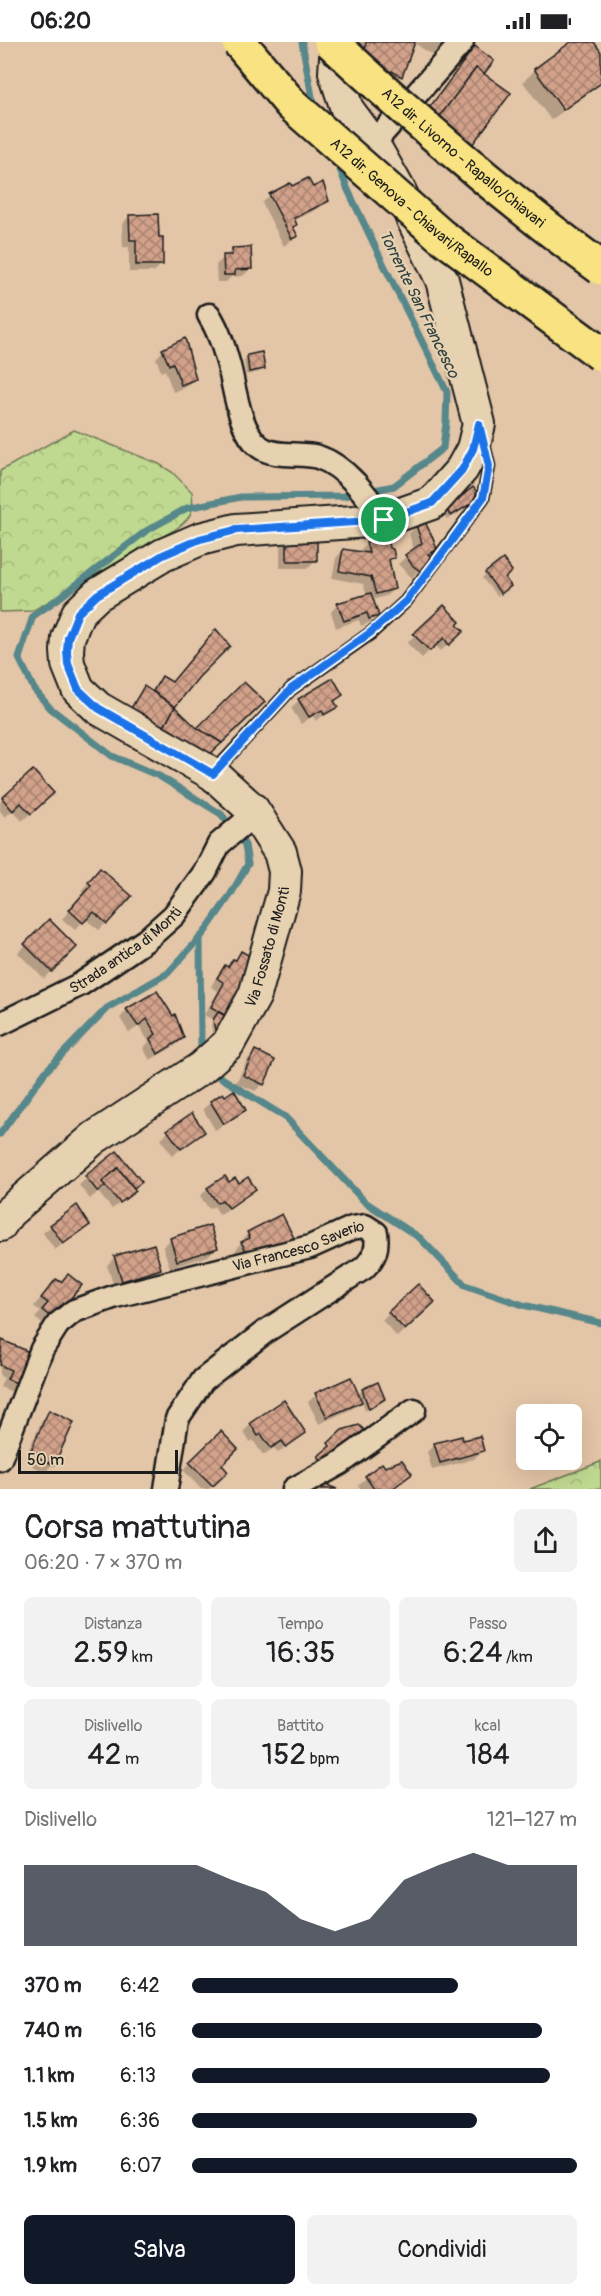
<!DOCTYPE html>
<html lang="it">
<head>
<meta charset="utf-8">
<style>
  :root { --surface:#fff; --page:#f2f2f2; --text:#202124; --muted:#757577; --accent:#111827 }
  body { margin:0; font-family:Pangolin,sans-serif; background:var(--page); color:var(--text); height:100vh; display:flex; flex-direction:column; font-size:22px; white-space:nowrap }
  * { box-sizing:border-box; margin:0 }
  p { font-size:20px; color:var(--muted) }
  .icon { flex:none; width:33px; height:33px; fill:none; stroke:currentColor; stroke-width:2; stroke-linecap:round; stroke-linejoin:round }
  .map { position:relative; height:1447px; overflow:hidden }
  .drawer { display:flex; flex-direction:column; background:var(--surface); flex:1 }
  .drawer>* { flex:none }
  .tools { position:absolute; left:516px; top:1362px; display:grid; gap:12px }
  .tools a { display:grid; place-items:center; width:66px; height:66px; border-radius:9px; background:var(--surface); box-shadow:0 6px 24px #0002; font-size:30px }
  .scale { position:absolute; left:18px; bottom:15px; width:160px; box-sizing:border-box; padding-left:6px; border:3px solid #1c1c1c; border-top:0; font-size:16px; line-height:21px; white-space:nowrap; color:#1c1c1c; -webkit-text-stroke:4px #e6d1b0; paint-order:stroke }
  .pin { position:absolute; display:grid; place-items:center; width:51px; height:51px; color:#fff; margin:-26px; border:3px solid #fff; border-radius:50%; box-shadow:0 2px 6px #0007 }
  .round { display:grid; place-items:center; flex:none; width:63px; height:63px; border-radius:9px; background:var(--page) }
  .overview { display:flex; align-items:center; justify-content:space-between; height:102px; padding:0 24px }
  h1 { font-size:33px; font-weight:600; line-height:45px }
  .figures { display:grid; grid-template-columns:repeat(3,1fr); gap:9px; height:102px; padding:6px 24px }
  .figures div { display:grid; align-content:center; border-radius:9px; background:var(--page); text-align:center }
  .figures b { font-size:30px; font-weight:600 }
  .figures small { font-size:16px; font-weight:400 }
  .figures p { font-size:16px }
  .chart { height:168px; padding:12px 24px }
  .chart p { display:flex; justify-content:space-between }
  .chart svg { width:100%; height:108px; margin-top:6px; fill:var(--accent); opacity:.7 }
  .button { display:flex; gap:12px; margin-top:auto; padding:12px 24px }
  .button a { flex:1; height:69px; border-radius:9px; background:var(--accent); color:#fff; font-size:24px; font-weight:600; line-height:69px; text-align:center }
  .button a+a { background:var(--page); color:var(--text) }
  ul { padding:0 24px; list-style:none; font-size:20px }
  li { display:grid; grid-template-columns:96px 72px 1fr; align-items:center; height:45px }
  li i { height:15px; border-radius:8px; background:var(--accent) }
  .status { display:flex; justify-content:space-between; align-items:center; height:42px; padding:0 30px; background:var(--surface); direction:ltr }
  .status svg { height:16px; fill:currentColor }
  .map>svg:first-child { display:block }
  .forest { fill:url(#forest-crowns); stroke:#6e7a56; stroke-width:1.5 }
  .shadow { fill:#0003 }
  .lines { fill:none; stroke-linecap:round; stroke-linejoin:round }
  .stream { stroke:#56878a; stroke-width:7 }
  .building { fill:url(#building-cross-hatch); stroke:#1c1c1c; stroke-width:1.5 }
  .lane-casing { stroke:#1c1c1c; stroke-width:15 }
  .street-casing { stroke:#1c1c1c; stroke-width:27 }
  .secondary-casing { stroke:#1c1c1c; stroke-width:36 }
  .lane { stroke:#e6d1b0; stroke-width:10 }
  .street { stroke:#e6d1b0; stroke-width:22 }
  .secondary { stroke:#e6d1b0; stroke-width:32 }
  .highway-bridge-casing { stroke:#1c1c1c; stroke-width:38; stroke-linecap:butt }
  .highway-bridge { stroke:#f8e281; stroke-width:33 }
  .route-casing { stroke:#fff; stroke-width:12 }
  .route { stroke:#1a73e8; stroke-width:8 }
  .labels { text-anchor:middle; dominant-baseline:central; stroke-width:5; stroke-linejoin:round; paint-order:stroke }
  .street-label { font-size:15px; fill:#1c1c1c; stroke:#e6d1b0 }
  .water-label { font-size:16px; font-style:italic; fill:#2f4041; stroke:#e6d1b0 }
</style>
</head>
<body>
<div class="status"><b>06:20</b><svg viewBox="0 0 49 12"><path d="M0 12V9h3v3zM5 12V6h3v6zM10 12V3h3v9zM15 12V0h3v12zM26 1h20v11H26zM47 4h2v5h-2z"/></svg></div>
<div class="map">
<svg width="601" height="1447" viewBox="0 0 601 1447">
  <defs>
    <pattern id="forest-crowns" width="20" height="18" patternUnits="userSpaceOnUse" patternTransform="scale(1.5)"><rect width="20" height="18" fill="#c0d990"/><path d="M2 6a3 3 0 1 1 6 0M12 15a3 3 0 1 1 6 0" fill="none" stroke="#a4ba7c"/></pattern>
    <pattern id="building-cross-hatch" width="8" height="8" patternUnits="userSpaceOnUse" patternTransform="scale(1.5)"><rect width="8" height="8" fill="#d1a18a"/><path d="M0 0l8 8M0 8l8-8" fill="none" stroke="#a98270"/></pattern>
  </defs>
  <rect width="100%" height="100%" fill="#e3c5a7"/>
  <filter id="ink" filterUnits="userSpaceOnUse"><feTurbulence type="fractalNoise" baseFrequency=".0167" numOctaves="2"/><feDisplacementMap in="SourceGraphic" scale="12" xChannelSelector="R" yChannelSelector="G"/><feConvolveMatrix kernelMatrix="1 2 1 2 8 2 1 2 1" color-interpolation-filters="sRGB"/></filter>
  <g filter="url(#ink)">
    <g class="forest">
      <path d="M74,388L159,422L172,430L192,450C194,470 192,475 176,487L32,569L0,570V429Z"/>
      <path d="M601,1419V1447H530L600,1420Z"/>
    </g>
    <g class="shadow">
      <path d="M356,0H413L401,34L389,45L352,31Z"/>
      <path d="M413,0H445L432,13Z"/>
      <path d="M573,0H592L601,12V42L551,78L523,40L535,28Z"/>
      <path d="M475,6L482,32L471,102L460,114L412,89Z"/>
      <path d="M291,146L327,158L319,166L294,179L292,186L296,194L284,204L262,161L270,153Z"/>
      <path d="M130,174L162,222L154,230H129V205H123L122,182Z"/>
      <path d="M233,207L251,226L243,234L231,235L226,240H217L216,223Z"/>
      <path d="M163,309L194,336L187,344L173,350L165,328L161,330L156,316Z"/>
      <path d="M247,315L263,327L259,330L246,333L244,318Z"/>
      <path d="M473,447L470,461L456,473L447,477L443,472Z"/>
      <path d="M416,484L435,508L412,536L398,522L414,508L409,492Z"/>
      <path d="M287,497L315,518L308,526H280V505Z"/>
      <path d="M367,501L388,508L393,516L388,521L394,547L386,554L372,558L377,573L369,581L361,584L359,578L336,586L331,570L338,562L367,554L363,542L332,536L336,516L343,508L359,511V509Z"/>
      <path d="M502,519L503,536L506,547L497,554L482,536Z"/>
      <path d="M444,565L462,589L441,609L435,603L422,616L407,601Z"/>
      <path d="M198,634L173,666L197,689L263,660L201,719L121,680L137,654L144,646L151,650L163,636L172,641Z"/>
      <path d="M342,653L334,661L336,664L316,679L313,674L301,682L291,666L299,658Z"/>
      <path d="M32,730L44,759L22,779L13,768L5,775L0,769V760Z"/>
      <path d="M92,836L106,881L99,888L85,877L75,888L62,877L84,852L81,849Z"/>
      <path d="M49,879L75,905L44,937L18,911Z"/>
      <path d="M242,911L253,918L214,1001L211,983L213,978L204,973L218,949L211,945L217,933Z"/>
      <path d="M157,951L183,996L175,1004L150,1018L143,1006L149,1000L139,984L129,991L120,976L127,968Z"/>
      <path d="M255,1010L263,1042L255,1049L236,1041L247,1018Z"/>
      <path d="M211,1060L245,1068L237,1076L215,1088L203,1067Z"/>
      <path d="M168,1090H203L172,1114L161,1097Z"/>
      <path d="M117,1111L140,1140L126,1156L112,1167L98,1150L90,1157L79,1143Z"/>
      <path d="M238,1143L254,1147L220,1173L214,1164L209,1167L200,1154L208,1147Z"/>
      <path d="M88,1182L55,1208L43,1191L51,1184Z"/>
      <path d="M248,1191L292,1196L285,1203L241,1221L235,1209Z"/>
      <path d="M171,1197L216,1206L208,1214L170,1226L163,1205Z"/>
      <path d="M115,1215L160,1227L152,1234L114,1245L107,1223Z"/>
      <path d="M60,1242L80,1243L45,1284L35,1276L41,1270L34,1264L49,1246Z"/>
      <path d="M433,1260L397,1295L382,1278L389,1271Z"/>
      <path d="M2,1300L31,1326L15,1351L0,1345L4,1336L0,1334V1302Z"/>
      <path d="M350,1337L357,1353L363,1348L379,1360L365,1369L362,1358L352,1367L319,1382L308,1360L316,1353Z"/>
      <path d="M50,1370L53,1422L45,1430L32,1424L34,1420L25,1416L42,1378Z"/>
      <path d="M251,1382L304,1391L278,1411L274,1406L263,1413L253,1398L250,1400L243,1390Z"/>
      <path d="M221,1391L220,1423L226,1430L209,1447H201L183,1428Z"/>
      <path d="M334,1398L317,1428L312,1423Z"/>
      <path d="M462,1400L482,1409L474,1417L432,1428L427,1410L435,1402Z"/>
      <path d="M382,1423L385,1427L410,1432L392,1447H361L358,1443Z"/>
    </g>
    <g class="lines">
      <g class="stream">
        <path d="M302,0L312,55L317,68"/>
        <path d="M233,787L221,772L159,734L112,714L50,666L34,647L19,616L33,574L59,556L146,489L187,466L241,455L344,454L394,444L443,406L446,381L447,350L381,217L348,148L337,120"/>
        <path d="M200,895L201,1006"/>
        <path d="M212,1030L285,1075L365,1160L420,1196L465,1243L523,1263L601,1281"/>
        <path d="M0,1092L46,1029L107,966L168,931L204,891L231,852L248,822L245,803L241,797"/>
      </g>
    </g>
    <g class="building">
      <path d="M366,0H415L402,35L392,29L388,36L363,19Z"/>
      <path d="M571,0H594L601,10V41L563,68L534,27Z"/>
      <path d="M475,4L494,19L484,32L476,26L437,78L418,81Z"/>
      <path d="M476,26L511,51L472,103L437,78Z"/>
      <path d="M308,136L313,145L323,140L329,159L294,176L297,183L293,185L298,194L292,197L269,152L290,141L292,144Z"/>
      <path d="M158,172L159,195H163V223H136V198H130L129,173Z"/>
      <path d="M251,205L252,227L235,228V233H224L223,213H232V206Z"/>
      <path d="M185,296L196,337L181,343L173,321L169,323L162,307Z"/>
      <path d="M262,310L265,327L249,330L247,313Z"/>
      <path d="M473,445L477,450L472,461L451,474L446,467Z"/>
      <path d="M424,478L433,496L437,508L428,512L432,516L420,529L412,523L405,513L422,501L416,483Z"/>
      <path d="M387,495L389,506L393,507L395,516L389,517L395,547L376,552L371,535L339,529L343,507L369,511L366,500Z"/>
      <rect x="287" y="496" width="30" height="23"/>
      <path d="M503,517L512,529L505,536L511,544L501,552L485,531Z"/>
      <path d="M371,551L379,574L369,577L367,571L344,579L337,561Z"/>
      <path d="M444,563L460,580L457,583L464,589L449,603L444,596L430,609L413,592Z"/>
      <path d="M216,587L230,604L199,635L175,665L153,649L162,634L172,640Z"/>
      <path d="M333,636L343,653L334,659L338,665L324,673L322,668L309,675L298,657Z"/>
      <path d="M244,640L265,660L222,701L197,686Z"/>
      <path d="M144,644L175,665L160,691L128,672Z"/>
      <path d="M175,665L197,686L222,701L210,712L164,685Z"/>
      <path d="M33,728L54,751L31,772L21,761L13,769L2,756Z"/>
      <path d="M100,826L132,854L107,882L94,870L83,881L69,868L91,843L88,840Z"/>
      <path d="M49,877L77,905L52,930L24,902Z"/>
      <path d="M241,909L255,917L235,979L211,965L224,941L217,936L225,923L228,925L233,917L236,918Z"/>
      <path d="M157,949L173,974L175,972L184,996L158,1012L150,997L156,992L147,977L138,984L126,967Z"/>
      <path d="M218,970L235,979L217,998L213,978Z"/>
      <path d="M255,1008L275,1018L264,1043L243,1033Z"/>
      <path d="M234,1048L246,1068L224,1082L210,1059L223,1051L225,1054Z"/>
      <path d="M192,1071L205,1090L181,1107L167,1088Z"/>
      <path d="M117,1109L142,1140L134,1146L118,1126L102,1140L106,1143L98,1150L85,1134Z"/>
      <path d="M118,1126L136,1149L120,1161L102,1140Z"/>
      <path d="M225,1134L229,1140L235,1136L239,1141L248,1135L256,1147L229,1166L222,1158L217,1161L207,1146Z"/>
      <path d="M77,1163L90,1183L63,1202L50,1183Z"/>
      <path d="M282,1172L294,1196L260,1213L249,1214L241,1200L250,1196L247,1190Z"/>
      <path d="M210,1183L218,1206L177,1219L170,1196Z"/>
      <path d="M154,1202L161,1227L122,1239L114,1214Z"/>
      <path d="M68,1232L82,1243L53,1277L42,1268L48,1261L41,1256L56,1237L61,1240Z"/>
      <path d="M418,1242L435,1260L405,1288L388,1270Z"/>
      <path d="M2,1298L34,1312L24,1344L7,1337L11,1328L0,1323Z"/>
      <path d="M351,1335L362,1360L327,1375L315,1351Z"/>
      <path d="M378,1340L385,1357L369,1367L362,1347Z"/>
      <path d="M284,1358L306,1391L286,1405L282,1399L271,1406L261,1392L258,1394L250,1381Z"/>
      <path d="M49,1368L74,1380L54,1423L39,1416L40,1412L31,1408Z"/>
      <path d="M359,1383L367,1391L325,1422L318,1414L330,1404L328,1401L342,1388Z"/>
      <path d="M221,1389L238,1407L222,1423L228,1430L213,1444L189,1420Z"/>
      <path d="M462,1394L463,1398L480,1394L484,1409L440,1421L434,1401Z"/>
      <path d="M402,1418L412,1432L392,1447H374L365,1434L382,1421L385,1425Z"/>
      <path d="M324,1442L337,1447H320Z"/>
    </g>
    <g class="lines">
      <g class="lane-casing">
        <path id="lane" d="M215,729L291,647L371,591L406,559L483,456L489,424L484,403"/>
      </g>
      <g class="street-casing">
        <g id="street">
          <path d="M373,102L462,0"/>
          <path d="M209,273C219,289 224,306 229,324C235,347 239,389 260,405C275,416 301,410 318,415C346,424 368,455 384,478"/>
          <path id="s1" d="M0,982L81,942L146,898L174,873L205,830L219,802L245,780L253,768"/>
          <path id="s2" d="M0,1417L42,1307L58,1282L74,1269L116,1254L310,1205L352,1186L365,1184L376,1191C378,1207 375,1215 364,1226L266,1289L203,1338L177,1377L166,1447"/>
          <path d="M294,1447L339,1422L414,1368"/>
        </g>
      </g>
      <g class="secondary-casing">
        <g id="secondary">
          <path id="s3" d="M0,1183L8,1171L94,1096L201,1026L228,1002L255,953L284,849L285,829L280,810L253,768L213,732L98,666L78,647L68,622L67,609L68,596L78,571L97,553L163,513L200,497L236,488L384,478L432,461L462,427L473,407L479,382L442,238L399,148L373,102L347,67L335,31L337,0"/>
        </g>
      </g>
      <use href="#lane" class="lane"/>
      <use href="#street" class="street"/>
      <use href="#secondary" class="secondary"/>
      <g class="highway-bridge-casing">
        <g id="highway-bridge">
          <path id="s4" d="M239,0L291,62L440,193L601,312"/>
          <path id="s5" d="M331,0C417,80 506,157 601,226"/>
        </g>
      </g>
      <use href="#highway-bridge" class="highway-bridge"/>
    </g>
  </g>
  <g class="lines" filter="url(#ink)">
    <g class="route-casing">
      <path id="route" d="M479,382L489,424L483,456L439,516L406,559L370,591L291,647L213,732L98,666L78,647L68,622L67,609L68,596L78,571L97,553L163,513L200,497L236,488L384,478L432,461L462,428L473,407Z"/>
    </g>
    <use href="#route" class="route"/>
  </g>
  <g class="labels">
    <g class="street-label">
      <text stroke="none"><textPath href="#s5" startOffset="176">A12 dir. Livorno - Rapallo/Chiavari</textPath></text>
      <text stroke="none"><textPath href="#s4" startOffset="240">A12 dir. Genova - Chiavari/Rapallo</textPath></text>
      <text stroke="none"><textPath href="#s3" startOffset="398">Via Fossato di Monti</textPath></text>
      <text stroke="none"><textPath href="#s1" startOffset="146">Strada antica di Monti</textPath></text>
      <text stroke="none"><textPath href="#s2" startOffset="402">Via Francesco Saverio</textPath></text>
    </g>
    <g class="water-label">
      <text transform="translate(419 262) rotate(64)">Torrente San Francesco</text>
    </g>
  </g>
</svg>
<div class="tools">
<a><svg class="icon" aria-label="locate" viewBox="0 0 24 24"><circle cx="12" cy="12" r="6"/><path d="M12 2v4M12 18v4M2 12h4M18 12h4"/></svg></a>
</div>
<div class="scale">50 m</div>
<div class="pin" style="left:384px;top:478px;background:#1e9e55"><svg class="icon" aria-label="arrive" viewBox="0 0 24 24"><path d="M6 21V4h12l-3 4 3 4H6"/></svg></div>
</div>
<section class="drawer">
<div class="overview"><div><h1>Corsa mattutina</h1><p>06:20 · 7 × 370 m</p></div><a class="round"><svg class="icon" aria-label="share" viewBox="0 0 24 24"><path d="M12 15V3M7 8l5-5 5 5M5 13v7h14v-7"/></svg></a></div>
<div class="figures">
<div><p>Distanza</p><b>2.59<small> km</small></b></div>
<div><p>Tempo</p><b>16:35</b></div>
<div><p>Passo</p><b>6:24<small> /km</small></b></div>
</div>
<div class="figures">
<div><p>Dislivello</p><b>42<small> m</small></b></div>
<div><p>Battito</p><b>152<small> bpm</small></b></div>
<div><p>kcal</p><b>184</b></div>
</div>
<div class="chart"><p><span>Dislivello</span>121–127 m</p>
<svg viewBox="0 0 160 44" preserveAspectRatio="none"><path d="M0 44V11L10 11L20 11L30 11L40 11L50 11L60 17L70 22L80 33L90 38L100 33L110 17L120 11L130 6L140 11L150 11L160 11V44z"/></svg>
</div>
<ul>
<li><b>370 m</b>6:42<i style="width:69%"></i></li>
<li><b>740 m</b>6:16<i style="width:91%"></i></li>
<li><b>1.1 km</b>6:13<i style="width:93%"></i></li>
<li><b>1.5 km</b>6:36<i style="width:74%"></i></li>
<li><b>1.9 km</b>6:07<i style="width:100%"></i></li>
</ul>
<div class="button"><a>Salva</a><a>Condividi</a></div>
</section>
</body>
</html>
